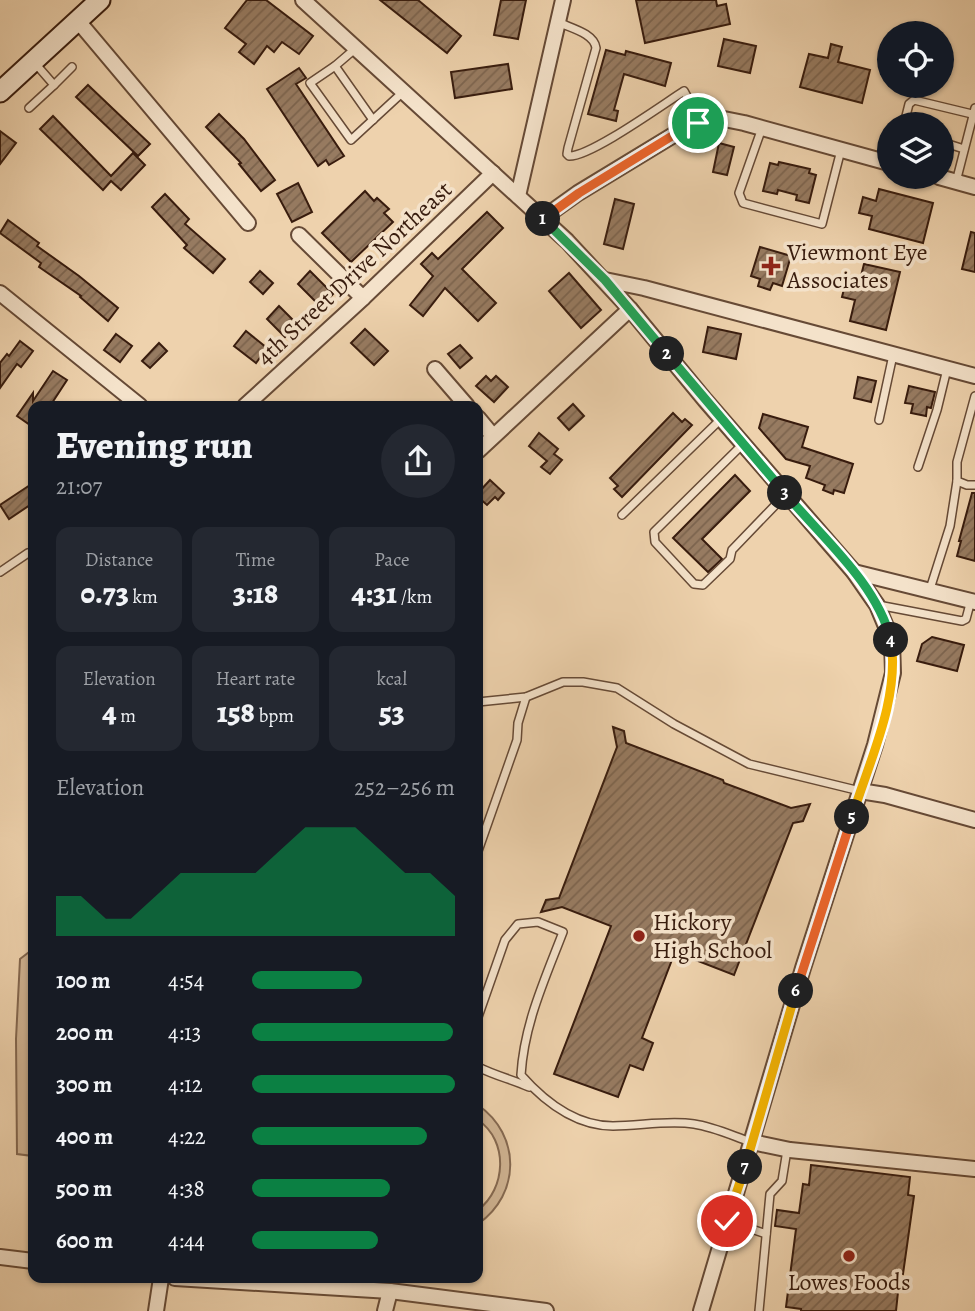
<!DOCTYPE html>
<html lang="en">
<head>
<meta charset="utf-8">
<style>
  :root { --surface:#171b24; --page:#242831; --text:#f1f3f6; --muted:#9ea1a6; --accent:#0b8043 }
  body { margin:0; font-family:Alegreya,serif; background:var(--page); color:var(--text); height:100vh; display:flex; flex-direction:column; font-size:26px; white-space:nowrap }
  * { box-sizing:border-box; margin:0 }
  p { font-size:23px; color:var(--muted) }
  .icon { flex:none; width:38px; height:38px; fill:none; stroke:currentColor; stroke-width:2; stroke-linecap:round; stroke-linejoin:round }
  .map { position:relative; flex:1; overflow:hidden }
  .drawer { position:absolute; left:28px; top:401px; width:455px; height:882px; display:flex; flex-direction:column; background:var(--surface); border-radius:14px; box-shadow:0 2px 5px #0004 }
  .drawer>* { flex:none }
  .fabs { position:absolute; left:877px; top:21px; display:grid; gap:14px }
  .fabs a { display:grid; place-items:center; width:77px; height:77px; border-radius:50%; background:var(--surface); box-shadow:0 2px 5px #0004; font-size:35px }
  .pin { position:absolute; display:grid; place-items:center; width:60px; height:60px; color:#fff; margin:-30px; border:4px solid #fff; border-radius:50%; box-shadow:0 2px 7px #0007 }
  .km { position:absolute; width:35px; height:35px; margin:-18px; border-radius:50%; background:#222; color:#fff; font-size:19px; line-height:35px; text-align:center }
  .round { display:grid; place-items:center; flex:none; width:74px; height:74px; border-radius:37px; background:var(--page) }
  .headline { display:flex; align-items:center; justify-content:space-between; height:119px; padding:0 28px }
  h1 { font-size:38px; font-weight:800; line-height:52px }
  .metrics { display:grid; grid-template-columns:repeat(3,1fr); gap:10px; height:119px; padding:7px 28px }
  .metrics div { display:grid; align-content:center; border-radius:14px; background:var(--page); text-align:center }
  .metrics b { font-size:30px; font-weight:800 }
  .metrics small { font-size:19px; font-weight:400 }
  .metrics p { font-size:19px }
  .chart { height:196px; padding:14px 28px }
  .chart p { display:flex; justify-content:space-between }
  .chart svg { width:100%; height:126px; margin-top:7px; fill:var(--accent); opacity:.7 }
  ul { padding:0 28px; list-style:none; font-size:23px }
  li { display:grid; grid-template-columns:112px 84px 1fr; align-items:center; height:52px }
  li i { height:18px; border-radius:9px; background:var(--accent) }
  .map>svg:first-child { display:block }
  .grass { fill:#cfb392; stroke:#846850; stroke-width:2 }
  .building { fill:url(#building-hatch); stroke:#381c0e; stroke-width:2 }
  .lines { fill:none; stroke-linecap:round; stroke-linejoin:round }
  .lane-casing { stroke:#664a36; stroke-width:10 }
  .street-casing { stroke:#664a36; stroke-width:18 }
  .secondary-casing { stroke:#381c0e; stroke-width:23 }
  .lane { stroke:#f4e2ca; stroke-width:7 }
  .street { stroke:#f4e2ca; stroke-width:14 }
  .secondary { stroke:#f4e2ca; stroke-width:19 }
  .split-1-casing { stroke:#fff; stroke-width:14 }
  .split-2-casing { stroke:#fff; stroke-width:14 }
  .split-3-casing { stroke:#fff; stroke-width:14 }
  .split-4-casing { stroke:#fff; stroke-width:14 }
  .split-5-casing { stroke:#fff; stroke-width:14 }
  .split-6-casing { stroke:#fff; stroke-width:14 }
  .split-7-casing { stroke:#fff; stroke-width:14 }
  .split-8-casing { stroke:#fff; stroke-width:14 }
  .split-1 { stroke:#f0652b; stroke-width:9 }
  .split-2 { stroke:#22a559; stroke-width:9 }
  .split-3 { stroke:#22a559; stroke-width:9 }
  .split-4 { stroke:#22a559; stroke-width:9 }
  .split-5 { stroke:#f5b400; stroke-width:9 }
  .split-6 { stroke:#f0652b; stroke-width:9 }
  .split-7 { stroke:#f5b400; stroke-width:9 }
  .split-8 { stroke:#f5b400; stroke-width:9 }
  .poi-dot { fill:#8f2418; stroke:#f4e2ca; stroke-width:2.5 }
  .labels { text-anchor:middle; dominant-baseline:central; stroke-width:7; stroke-linejoin:round; paint-order:stroke }
  .poi-label { font-size:24px; fill:#381c0e; stroke:#f4e2ca; text-anchor:start }
  .street-label { font-size:24px; fill:#381c0e; stroke:#f4e2ca }
</style>
</head>
<body>
<div class="map">
<svg width="975" height="1311" viewBox="0 0 975 1311">
  <defs>
    <pattern id="building-hatch" width="6" height="6" patternUnits="userSpaceOnUse" patternTransform="scale(1.75)"><rect width="6" height="6" fill="#977b61"/><path d="M-1 1l2-2M0 6l6-6M5 7l2-2" fill="none" stroke="#7c644e"/></pattern>
  </defs>
  <rect width="100%" height="100%" fill="#eed2ad"/>
  <filter id="stains"><feTurbulence type="fractalNoise" baseFrequency=".00286" numOctaves="4"/><feColorMatrix values="0 0 0 0 .2 0 0 0 0 .09 0 0 0 0 .02 0 0 0 .5 -.17"/></filter>
  <radialGradient id="worn" r=".72"><stop offset=".6" stop-color="#630" stop-opacity="0"/><stop offset="1" stop-color="#630" stop-opacity=".3"/></radialGradient>
  <g class="grass">
    <path d="M33,949V1156L17,1154L16,1039L20,959Z"/>
    <path d="M478,1105C521,1135 521,1194 478,1224V1210C506,1189 509,1141 478,1120Z"/>
  </g>
  <g class="building">
    <path d="M247,0H266L313,36L299,54L282,42L274,52L267,46L254,64L239,52L246,44L225,28Z"/>
    <path d="M380,0H418L461,36L447,53Z"/>
    <path d="M501,0H526L518,39L494,35Z"/>
    <path d="M636,0H716L717,6L726,4L730,24L645,43Z"/>
    <path d="M724,39L756,46L750,73L718,66Z"/>
    <path d="M831,44L842,47L838,62L870,70L862,103L800,87L809,54L828,58Z"/>
    <path d="M606,50L625,55L626,51L671,63L665,86L624,74L614,110L618,111L616,121L588,114Z"/>
    <path d="M508,64L512,89L455,98L451,72Z"/>
    <path d="M299,68L306,78L296,84L344,156L329,165L326,160L318,166L267,89Z"/>
    <path d="M88,85L150,144L138,156L76,97Z"/>
    <path d="M219,114L244,139L275,180L261,191L239,164L241,163L206,127Z"/>
    <path d="M53,116L111,176L133,153L145,165L121,190L111,181L103,190L40,129Z"/>
    <path d="M0,131L16,143L0,164Z"/>
    <path d="M719,143L734,147L727,175L713,172Z"/>
    <path d="M779,162L810,169L809,173L816,175L809,203L796,200L797,195L778,190L777,194L763,191L770,163L778,165Z"/>
    <path d="M298,183L312,212L292,222L277,194Z"/>
    <path d="M879,189L933,203L923,243L869,229L872,216L859,213L863,197L876,201Z"/>
    <path d="M365,191L374,201L377,198L389,209L384,213L393,222L351,262L322,233Z"/>
    <path d="M165,194L189,219L185,224L225,259L213,273L184,248L187,245L152,207Z"/>
    <path d="M615,199L634,204L623,249L604,244Z"/>
    <path d="M487,212L503,228L462,269L496,303L478,321L445,288L423,316L410,305L433,276L421,264L432,253L438,259Z"/>
    <path d="M8,220L39,243L37,246L79,276L118,308L108,321L80,297L81,296L39,267L41,263L0,233Z"/>
    <path d="M971,232L975,233V272L962,269Z"/>
    <path d="M760,247L791,256L782,286L773,283L770,290L758,286L760,279L751,276Z"/>
    <path d="M864,264L900,272L886,330L850,321L855,300L842,297L846,281L859,284Z"/>
    <path d="M260,271L273,283L263,294L250,282Z"/>
    <path d="M310,271L333,294L321,307L298,284Z"/>
    <path d="M569,273L601,310L581,328L549,291Z"/>
    <path d="M279,306L298,325L285,337L267,319Z"/>
    <path d="M708,327L741,334L736,359L703,352Z"/>
    <path d="M365,329L388,351L374,365L351,343Z"/>
    <path d="M246,331L267,348L256,363L234,346Z"/>
    <path d="M116,334L132,346L120,362L104,350Z"/>
    <path d="M20,341L33,351L21,367L17,364L0,388V363L7,354L9,356Z"/>
    <path d="M159,343L167,351L150,368L142,361Z"/>
    <path d="M460,345L472,358L460,368L448,354Z"/>
    <path d="M53,371L67,380L50,406H33V427L17,416L33,393V401Z"/>
    <path d="M486,376L491,381L496,376L508,387L494,402L476,386Z"/>
    <path d="M858,377L876,381L871,402L854,398Z"/>
    <path d="M909,386L935,392L931,408L927,407L926,416L911,413L913,404L905,403Z"/>
    <path d="M573,404L584,416L569,430L558,418Z"/>
    <path d="M673,413L682,422L685,419L692,425L622,497L614,489L618,486L610,478Z"/>
    <path d="M763,414L808,427L802,447L853,464L844,493L834,490L833,494L823,490L825,485L806,478L810,466L786,459L759,428Z"/>
    <path d="M539,433L558,449L554,454L562,460L550,474L541,467L547,461L529,446Z"/>
    <path d="M735,475L750,491L702,539L722,559L708,572L673,538Z"/>
    <path d="M490,480L504,493L498,500L495,497L487,505L478,497V493Z"/>
    <path d="M33,483V503L9,519L0,505Z"/>
    <path d="M972,493H975V561L957,556L961,541H959Z"/>
    <path d="M932,637L964,645L957,671L917,661L922,644Z"/>
    <path d="M613,727L624,731L626,743L723,780L724,783L791,808L810,804L803,821L793,823L734,975L675,952L642,1038L653,1043L643,1070L630,1065L618,1097L554,1074L611,926L562,907L541,912L546,900L559,898L617,747Z"/>
    <path d="M811,1165L910,1177L908,1195L914,1196L903,1274L900,1273L896,1311H801V1309L786,1307L796,1229L775,1226L777,1210L799,1213L803,1184L809,1185Z"/>
  </g>
  <g class="lines">
    <g class="lane-casing">
      <g id="lane">
        <path d="M558,22C570,28 594,33 596,48L568,148L567,154L569,156C590,157 662,105 684,91L701,122"/>
        <path d="M356,48L335,66L310,83L351,140L403,92"/>
        <path d="M335,66L373,120"/>
        <path d="M54,85L72,67"/>
        <path d="M29,108L54,85L34,62"/>
        <path d="M904,124L909,104L914,100L972,114"/>
        <path d="M762,128L739,193L743,203L822,224L841,150"/>
        <path d="M942,142L964,149"/>
        <path d="M956,182L975,108"/>
        <path d="M975,396L957,462V481L967,485H975"/>
        <path d="M879,420L893,355"/>
        <path d="M743,444L654,532L655,542L694,584L703,585L730,559L732,550L786,494"/>
        <path d="M918,467L937,410L947,369"/>
        <path d="M622,515L721,419"/>
        <path d="M0,572L28,553L33,552"/>
        <path d="M930,589L950,526L957,481"/>
        <path d="M878,605L962,621L966,619L971,600"/>
        <path d="M478,702L526,697L563,682H583L617,688L674,724L749,764L860,791"/>
        <path d="M478,851L517,740L518,723L526,697"/>
        <path d="M478,1017L505,940L518,924L538,922L563,932C545,979 524,1024 521,1075C544,1101 576,1126 613,1126C640,1126 667,1120 694,1124C714,1127 733,1136 751,1142"/>
        <path d="M478,1067C496,1076 511,1079 529,1087"/>
        <path d="M728,1221L766,1234"/>
        <path d="M759,1311L770,1194L782,1181L787,1150"/>
      </g>
    </g>
    <g class="street-casing">
      <g id="street">
        <path d="M303,0L567,241L630,309L705,400L854,572L877,605L892,641L893,673L875,745L803,968L701,1311"/>
        <path d="M78,21L248,223"/>
        <path d="M939,177L975,187"/>
        <path d="M518,196L563,0"/>
        <path d="M543,218L578,193L685,128L711,120L724,119L744,123L889,163"/>
        <path d="M299,235L363,298"/>
        <path d="M605,280L644,288L975,376"/>
        <path d="M0,293L140,406"/>
        <path d="M435,369L467,406"/>
        <path d="M245,406L363,298L493,173"/>
        <path d="M478,418L493,436"/>
        <path d="M478,451L630,309"/>
        <path d="M854,572L975,602"/>
        <path d="M860,791L885,795L975,820"/>
        <path d="M752,1142L790,1150L975,1169"/>
        <path d="M0,1257L33,1261"/>
        <path d="M175,1278L390,1291L546,1311"/>
        <path d="M156,1311L161,1278"/>
        <path d="M385,1311L390,1291"/>
      </g>
    </g>
    <g class="secondary-casing">
      <path id="secondary" d="M0,92L100,0"/>
    </g>
    <use href="#lane" class="lane"/>
    <use href="#street" class="street"/>
    <use href="#secondary" class="secondary"/>
  </g>
  <g class="lines">
    <g class="split-1-casing">
      <path id="split-1" d="M543,219L579,193L685,128L698,123"/>
    </g>
    <g class="split-2-casing">
      <path id="split-2" d="M543,219L605,280L667,354"/>
    </g>
    <g class="split-3-casing">
      <path id="split-3" d="M667,354L785,493"/>
    </g>
    <g class="split-4-casing">
      <path id="split-4" d="M785,493C822,538 876,582 891,640"/>
    </g>
    <g class="split-5-casing">
      <path id="split-5" d="M852,817C869,761 900,700 891,640"/>
    </g>
    <g class="split-6-casing">
      <path id="split-6" d="M796,991L852,817"/>
    </g>
    <g class="split-7-casing">
      <path id="split-7" d="M745,1167L796,991"/>
    </g>
    <g class="split-8-casing">
      <path id="split-8" d="M727,1221L745,1167"/>
    </g>
    <use href="#split-1" class="split-1"/>
    <use href="#split-2" class="split-2"/>
    <use href="#split-3" class="split-3"/>
    <use href="#split-4" class="split-4"/>
    <use href="#split-5" class="split-5"/>
    <use href="#split-6" class="split-6"/>
    <use href="#split-7" class="split-7"/>
    <use href="#split-8" class="split-8"/>
  </g>
  <g class="poi-dot">
    <path d="M767.5 255.5h7v7h7v7h-7v7h-7v-7h-7v-7h7z"/>
    <circle cx="639" cy="936" r="7"/>
    <circle cx="849" cy="1256" r="7"/>
  </g>
  <g class="labels">
    <g class="poi-label">
      <text x="787" y="252">Viewmont Eye<tspan x="787" dy="28">Associates</tspan></text>
      <text x="653" y="922">Hickory<tspan x="653" dy="28">High School</tspan></text>
      <text x="849" y="1282" text-anchor="middle">Lowes Foods</text>
    </g>
    <g class="street-label">
      <text transform="translate(354 273) rotate(-43)">4th Street Drive Northeast</text>
    </g>
  </g>
  <rect width="100%" height="100%" filter="url(#stains)"/>
  <rect width="100%" height="100%" fill="url(#worn)"/>
</svg>
<div class="fabs">
<a><svg class="icon" aria-label="locate" viewBox="0 0 24 24"><circle cx="12" cy="12" r="6"/><path d="M12 2v4M12 18v4M2 12h4M18 12h4"/></svg></a>
<a><svg class="icon" aria-label="layers" viewBox="0 0 24 24"><path d="M12 4l9 5-9 5-9-5zM3 14l9 5 9-5"/></svg></a>
</div>
<div class="pin" style="left:698px;top:123px;background:#1e9e55"><svg class="icon" aria-label="arrive" viewBox="0 0 24 24"><path d="M6 21V4h12l-3 4 3 4H6"/></svg></div>
<div class="pin" style="left:727px;top:1221px;background:#d93025"><svg class="icon" aria-label="check" viewBox="0 0 24 24"><path d="M5 12l5 5 9-10"/></svg></div>
<b class="km" style="left:543px;top:219px">1</b>
<b class="km" style="left:667px;top:354px">2</b>
<b class="km" style="left:785px;top:493px">3</b>
<b class="km" style="left:891px;top:640px">4</b>
<b class="km" style="left:852px;top:817px">5</b>
<b class="km" style="left:796px;top:991px">6</b>
<b class="km" style="left:745px;top:1167px">7</b>
<section class="drawer">
<div class="headline"><div><h1>Evening run</h1><p>21:07</p></div><a class="round"><svg class="icon" aria-label="share" viewBox="0 0 24 24"><path d="M12 15V3M7 8l5-5 5 5M5 13v7h14v-7"/></svg></a></div>
<div class="metrics">
<div><p>Distance</p><b>0.73<small> km</small></b></div>
<div><p>Time</p><b>3:18</b></div>
<div><p>Pace</p><b>4:31<small> /km</small></b></div>
</div>
<div class="metrics">
<div><p>Elevation</p><b>4<small> m</small></b></div>
<div><p>Heart rate</p><b>158<small> bpm</small></b></div>
<div><p>kcal</p><b>53</b></div>
</div>
<div class="chart"><p><span>Elevation</span>252–256 m</p>
<svg viewBox="0 0 160 44" preserveAspectRatio="none"><path d="M0 44V30L10 30L20 38L30 38L40 30L50 22L60 22L70 22L80 22L90 14L100 6L110 6L120 6L130 14L140 22L150 22L160 30V44z"/></svg>
</div>
<ul>
<li><b>100 m</b>4:54<i style="width:54%"></i></li>
<li><b>200 m</b>4:13<i style="width:99%"></i></li>
<li><b>300 m</b>4:12<i style="width:100%"></i></li>
<li><b>400 m</b>4:22<i style="width:86%"></i></li>
<li><b>500 m</b>4:38<i style="width:68%"></i></li>
<li><b>600 m</b>4:44<i style="width:62%"></i></li>
</ul>
</section>
</div>
</body>
</html>
